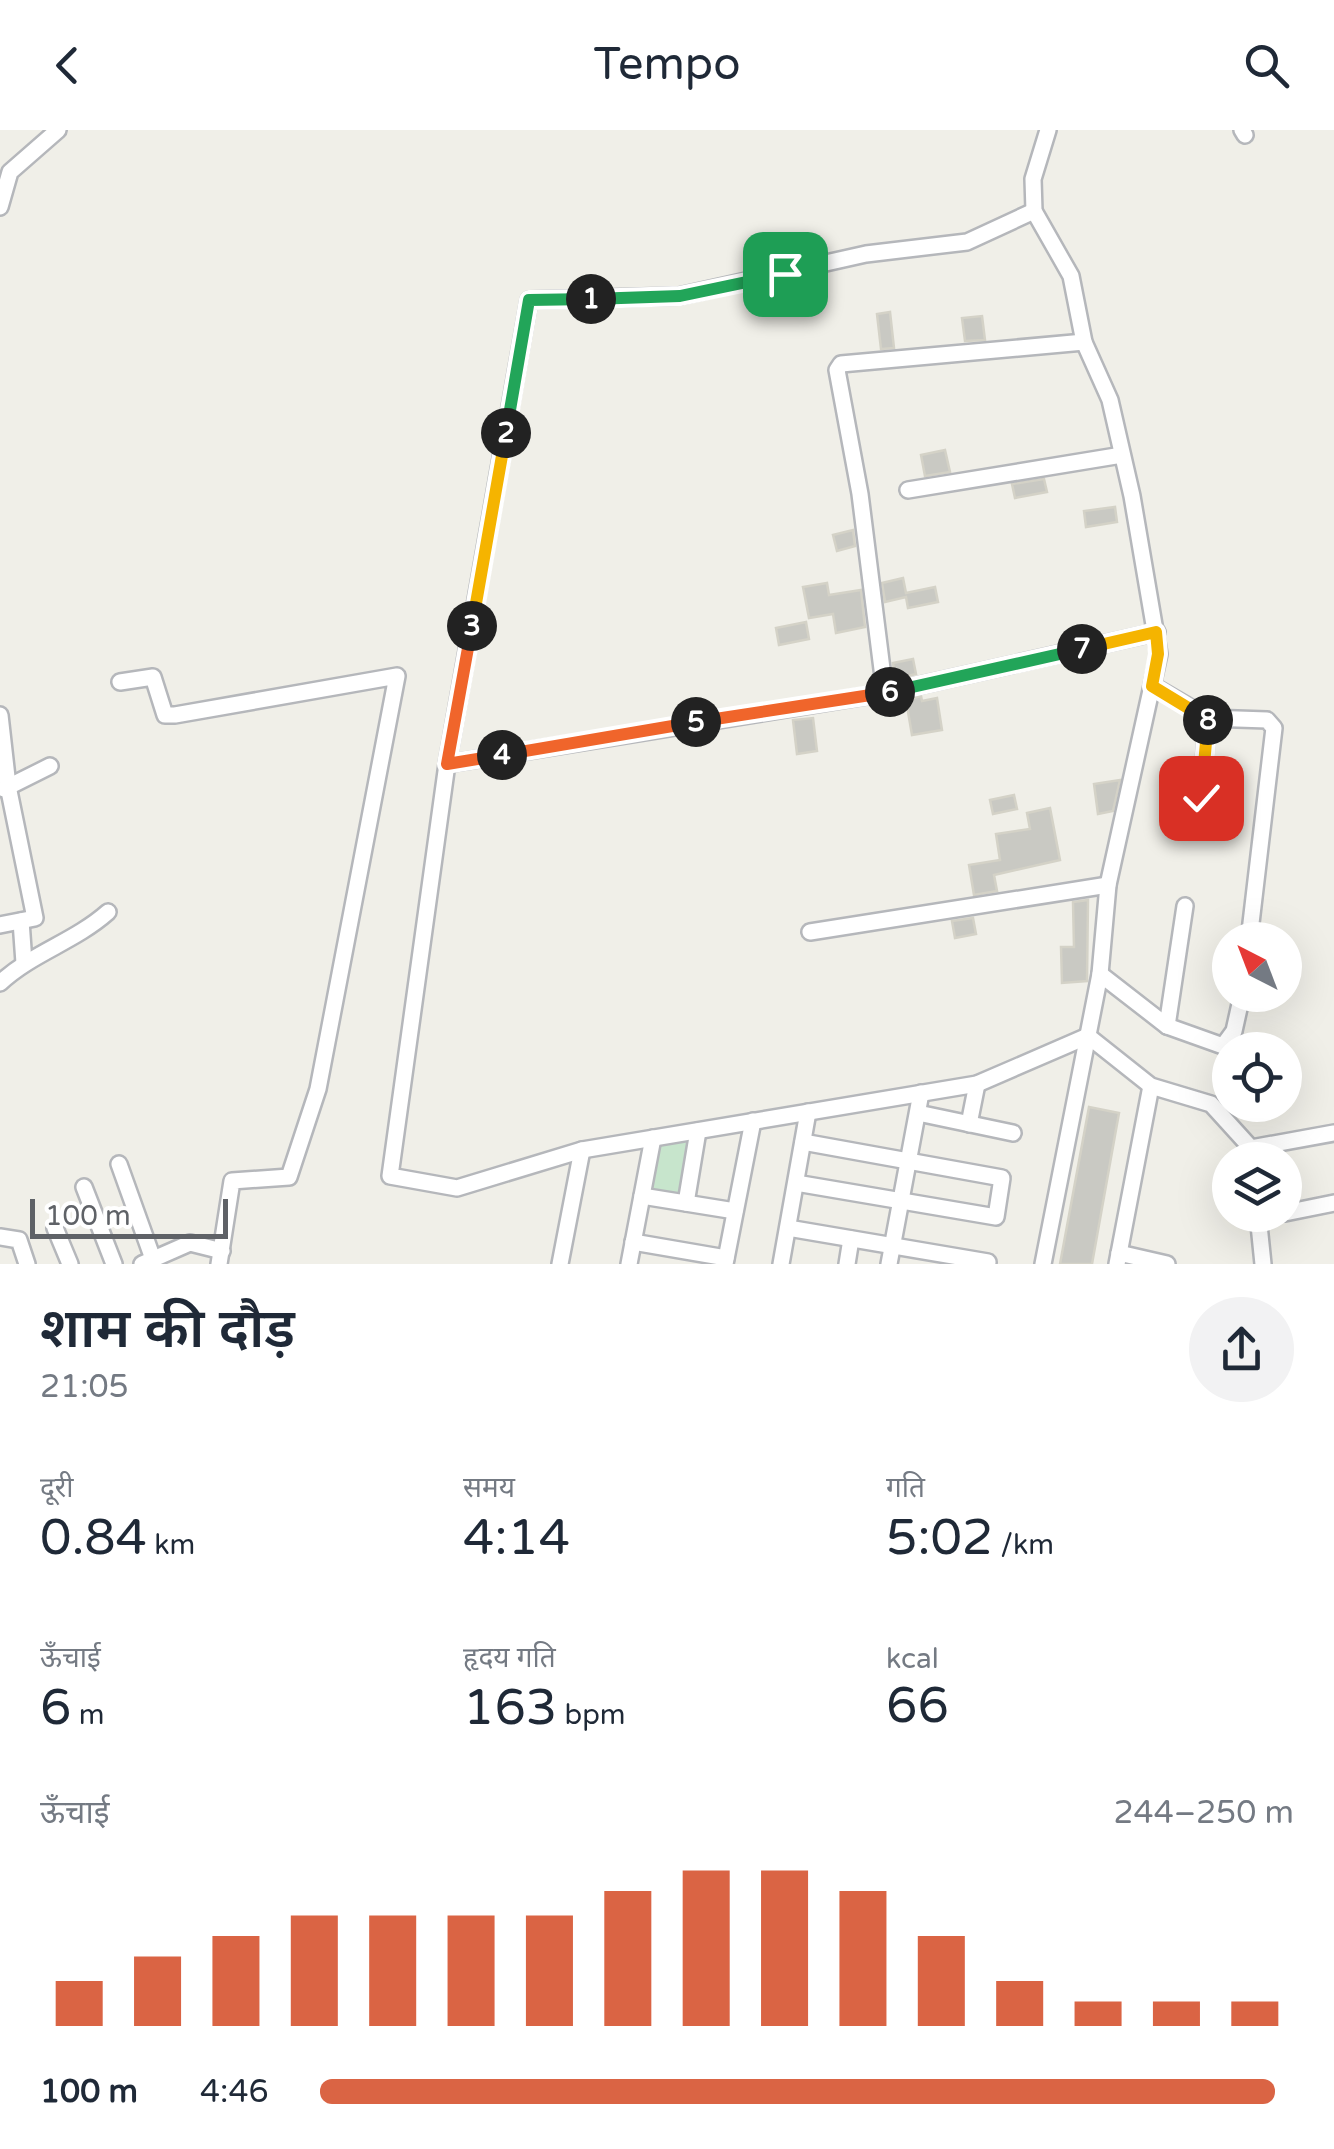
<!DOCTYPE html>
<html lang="hi">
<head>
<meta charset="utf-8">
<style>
  :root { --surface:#fff; --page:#f2f2f3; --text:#1f2937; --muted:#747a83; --accent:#da6444 }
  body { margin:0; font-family:"Varela Round","Noto Sans Devanagari",sans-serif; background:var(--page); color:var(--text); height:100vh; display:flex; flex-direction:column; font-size:38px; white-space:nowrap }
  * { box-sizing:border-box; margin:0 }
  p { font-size:32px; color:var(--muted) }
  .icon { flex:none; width:55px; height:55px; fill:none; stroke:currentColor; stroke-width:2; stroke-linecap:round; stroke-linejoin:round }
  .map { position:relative; height:1134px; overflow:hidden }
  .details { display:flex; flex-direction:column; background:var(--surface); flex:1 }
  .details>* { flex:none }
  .needle { width:65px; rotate:318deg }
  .controls { position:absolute; left:1212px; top:792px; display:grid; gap:20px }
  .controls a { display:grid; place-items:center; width:90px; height:90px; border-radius:50%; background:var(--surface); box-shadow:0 10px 40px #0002; font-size:50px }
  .scale { position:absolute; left:30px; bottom:25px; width:198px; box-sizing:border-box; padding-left:10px; border:5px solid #5f6267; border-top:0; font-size:28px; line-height:35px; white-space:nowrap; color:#5f6267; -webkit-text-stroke:8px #fff; paint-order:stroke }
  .pin { position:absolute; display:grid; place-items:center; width:85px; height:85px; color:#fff; margin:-42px; border-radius:20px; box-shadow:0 5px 15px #0006 }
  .km { position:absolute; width:50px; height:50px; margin:-25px; border-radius:50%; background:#222; color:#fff; font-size:28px; line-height:50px; text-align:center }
  .round { display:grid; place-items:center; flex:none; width:105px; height:105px; border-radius:52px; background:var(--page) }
  .head { display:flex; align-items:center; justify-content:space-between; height:170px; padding:0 40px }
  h1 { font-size:55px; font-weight:600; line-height:75px }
  .stats { display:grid; grid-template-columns:repeat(3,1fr); gap:15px; height:170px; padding:10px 40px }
  .stats div { display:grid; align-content:center }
  .stats b { font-size:50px; font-weight:600 }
  .stats small { font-size:28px; font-weight:400 }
  .stats p { font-size:28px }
  .chart { height:280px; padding:20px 40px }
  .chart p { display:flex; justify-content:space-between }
  .chart svg { width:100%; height:180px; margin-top:10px; stroke:var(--accent); stroke-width:6 }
  ul { padding:0 40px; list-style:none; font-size:32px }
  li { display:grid; grid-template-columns:160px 120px 1fr; align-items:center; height:75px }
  li i { height:25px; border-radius:12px; background:var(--accent) }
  header { display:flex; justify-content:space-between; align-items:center; height:130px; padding:0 40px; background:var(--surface); font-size:45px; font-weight:600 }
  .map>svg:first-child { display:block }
  .green { fill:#c7e5cc }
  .building { fill:#c9c9c3; stroke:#d4d2c7; stroke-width:2.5 }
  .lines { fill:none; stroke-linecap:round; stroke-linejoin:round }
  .minor-casing { stroke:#b5b7bb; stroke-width:20 }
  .minor { stroke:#fff; stroke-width:15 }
  .split-1-casing { stroke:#fff; stroke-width:20 }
  .split-2-casing { stroke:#fff; stroke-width:20 }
  .split-3-casing { stroke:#fff; stroke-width:20 }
  .split-4-casing { stroke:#fff; stroke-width:20 }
  .split-5-casing { stroke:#fff; stroke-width:20 }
  .split-6-casing { stroke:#fff; stroke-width:20 }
  .split-7-casing { stroke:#fff; stroke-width:20 }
  .split-8-casing { stroke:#fff; stroke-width:20 }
  .split-9-casing { stroke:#fff; stroke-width:20 }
  .split-1 { stroke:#22a559; stroke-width:12 }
  .split-2 { stroke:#22a559; stroke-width:12 }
  .split-3 { stroke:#f5b400; stroke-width:12 }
  .split-4 { stroke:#f0652b; stroke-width:12 }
  .split-5 { stroke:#f0652b; stroke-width:12 }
  .split-6 { stroke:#f0652b; stroke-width:12 }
  .split-7 { stroke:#22a559; stroke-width:12 }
  .split-8 { stroke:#f5b400; stroke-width:12 }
  .split-9 { stroke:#f5b400; stroke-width:12 }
</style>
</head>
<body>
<header><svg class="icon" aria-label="back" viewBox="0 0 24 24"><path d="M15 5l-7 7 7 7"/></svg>Tempo<svg class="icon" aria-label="search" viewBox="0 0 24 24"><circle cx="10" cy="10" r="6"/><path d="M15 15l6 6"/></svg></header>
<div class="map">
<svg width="1334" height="1134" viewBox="0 0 1334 1134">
  <rect width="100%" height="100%" fill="#f0efe8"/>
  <path class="green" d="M691,1012L682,1065L646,1060L657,1015Z"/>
  <g class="building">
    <path d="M890,182L894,218L881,219L877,184Z"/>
    <path d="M982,186L985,210L965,211L962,188Z"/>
    <path d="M945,320L950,342L925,346L921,325Z"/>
    <path d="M1044,349L1047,362L1015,368L1012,354Z"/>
    <path d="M1115,377L1117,392L1086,397L1084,381Z"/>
    <path d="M853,400L855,416L837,421L833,405Z"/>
    <path d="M903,448L906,463L935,457L938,472L908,478L906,467L885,472L882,453Z"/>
    <path d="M827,453L829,465L861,460L865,497L836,503L833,484L809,488L803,457Z"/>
    <path d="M806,492L809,509L779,515L776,498Z"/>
    <path d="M913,529L916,544L895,549L893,533Z"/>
    <path d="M921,566L922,571L937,568L942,600L912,605L906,570Z"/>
    <path d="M813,588L817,621L797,624L793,590Z"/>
    <path d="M1120,650L1113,681L1098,684L1094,654Z"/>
    <path d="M1014,665L1017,679L993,684L990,670Z"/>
    <path d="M1050,678L1060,730L994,745L997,761L974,765L969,735L1000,730L996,704L1030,699L1027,683Z"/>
    <path d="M1088,770L1087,851L1062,853L1061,817H1074L1073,772Z"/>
    <path d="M973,788L976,804L955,808L952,791Z"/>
    <path d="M1089,977L1119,983L1092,1134H1060Z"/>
  </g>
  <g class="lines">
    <g class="minor-casing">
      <g id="minor">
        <path d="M1242,0L1245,5"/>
        <path d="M0,77L10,42L58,0"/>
        <path d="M1034,81L967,112L866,124L679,166L529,170L447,634L390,1046L457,1058L582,1020L977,954L1088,906L1151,956L1211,974L1251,1018L1252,1030"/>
        <path d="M908,360L1122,325"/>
        <path d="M120,552L153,547L165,585H175L397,546L318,959L289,1047L232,1051L219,1134"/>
        <path d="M1153,556L1208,588L1267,590L1274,598L1249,810"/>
        <path d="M885,563L860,364L837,240L841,234L1084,212"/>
        <path d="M0,585L8,656L35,788L0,795"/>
        <path d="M447,634L885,563L1157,502"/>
        <path d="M4,659L50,636"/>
        <path d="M1201,668L1208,588"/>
        <path d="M21,791L24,833"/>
        <path d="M810,802L1108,755"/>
        <path d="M1100,844L1167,896L1223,916L1234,901L1242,865"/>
        <path d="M0,853C32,823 74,812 108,782"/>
        <path d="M1167,896L1185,776"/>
        <path d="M918,983L1013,1003"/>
        <path d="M969,994L977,954"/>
        <path d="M1251,1018L1334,1003"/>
        <path d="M119,1034L153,1129"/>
        <path d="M796,1053L996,1087L1002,1048L803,1012"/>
        <path d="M84,1057L114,1134"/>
        <path d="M642,1066L735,1081"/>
        <path d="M686,1073L698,1001"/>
        <path d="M1285,1083L1334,1073"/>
        <path d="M1258,1085L1263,1134"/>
        <path d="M55,1098L70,1134"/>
        <path d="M788,1098L988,1132"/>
        <path d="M0,1107L19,1110L27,1134"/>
        <path d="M633,1112L726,1128"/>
        <path d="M1119,1123L1167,1134"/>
        <path d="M142,1134L190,1113L222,1121"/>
        <path d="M560,1134L582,1020"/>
        <path d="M629,1134L653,1008"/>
        <path d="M725,1134L753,991"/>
        <path d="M781,1134L808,982"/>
        <path d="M847,1134L851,1109"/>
        <path d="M889,1134L921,963"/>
        <path d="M1043,1134L1100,844L1108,755L1159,524L1132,366L1110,270L1084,212L1071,146L1034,81L1033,49L1048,0"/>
        <path d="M1117,1134L1151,956"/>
      </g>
    </g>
    <use href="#minor" class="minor"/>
  </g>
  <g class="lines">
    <g class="split-1-casing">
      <path id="split-1" d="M591,169L680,166L785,144"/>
    </g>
    <g class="split-2-casing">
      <path id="split-2" d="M506,303L529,170L591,169"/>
    </g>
    <g class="split-3-casing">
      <path id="split-3" d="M472,496L506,303"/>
    </g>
    <g class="split-4-casing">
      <path id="split-4" d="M472,496L447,634L502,625"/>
    </g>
    <g class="split-5-casing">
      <path id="split-5" d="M502,625L696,592"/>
    </g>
    <g class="split-6-casing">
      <path id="split-6" d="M696,592L890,562"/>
    </g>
    <g class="split-7-casing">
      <path id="split-7" d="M890,562L1082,519"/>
    </g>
    <g class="split-8-casing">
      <path id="split-8" d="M1082,519L1156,502L1158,524L1152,556L1208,590"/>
    </g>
    <g class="split-9-casing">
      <path id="split-9" d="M1201,668L1208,590"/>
    </g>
    <use href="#split-1" class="split-1"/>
    <use href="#split-2" class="split-2"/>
    <use href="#split-3" class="split-3"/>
    <use href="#split-4" class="split-4"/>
    <use href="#split-5" class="split-5"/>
    <use href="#split-6" class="split-6"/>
    <use href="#split-7" class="split-7"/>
    <use href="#split-8" class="split-8"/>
    <use href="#split-9" class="split-9"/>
  </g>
</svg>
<div class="controls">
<a><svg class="needle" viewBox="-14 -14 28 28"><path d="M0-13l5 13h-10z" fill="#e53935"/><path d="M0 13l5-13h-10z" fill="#747a83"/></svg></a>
<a><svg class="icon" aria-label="locate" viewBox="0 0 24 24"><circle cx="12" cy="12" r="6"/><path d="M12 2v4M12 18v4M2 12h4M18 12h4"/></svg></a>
<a><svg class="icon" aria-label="layers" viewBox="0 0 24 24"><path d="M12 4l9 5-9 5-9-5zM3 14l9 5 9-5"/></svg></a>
</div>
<div class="scale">100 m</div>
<div class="pin" style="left:785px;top:144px;background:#1e9e55"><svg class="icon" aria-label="arrive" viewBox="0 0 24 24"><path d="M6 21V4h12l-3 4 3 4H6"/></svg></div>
<div class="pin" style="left:1201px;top:668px;background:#d93025"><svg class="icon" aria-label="check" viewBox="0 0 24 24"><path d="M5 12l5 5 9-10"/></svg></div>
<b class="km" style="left:591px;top:169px">1</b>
<b class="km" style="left:506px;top:303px">2</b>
<b class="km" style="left:472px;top:496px">3</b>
<b class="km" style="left:502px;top:625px">4</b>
<b class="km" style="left:696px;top:592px">5</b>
<b class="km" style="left:890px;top:562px">6</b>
<b class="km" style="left:1082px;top:519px">7</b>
<b class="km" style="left:1208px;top:590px">8</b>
</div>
<section class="details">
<div class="head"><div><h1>शाम की दौड़</h1><p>21:05</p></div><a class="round"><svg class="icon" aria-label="share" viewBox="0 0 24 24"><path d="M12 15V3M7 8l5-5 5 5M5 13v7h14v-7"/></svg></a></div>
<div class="stats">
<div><p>दूरी</p><b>0.84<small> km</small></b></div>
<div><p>समय</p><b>4:14</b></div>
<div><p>गति</p><b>5:02<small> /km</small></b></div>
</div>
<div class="stats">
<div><p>ऊँचाई</p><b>6<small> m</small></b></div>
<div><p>हृदय गति</p><b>163<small> bpm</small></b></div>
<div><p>kcal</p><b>66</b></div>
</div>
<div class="chart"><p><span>ऊँचाई</span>244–250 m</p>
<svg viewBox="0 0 160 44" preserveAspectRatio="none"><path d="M5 44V33M15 44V27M25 44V22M35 44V17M45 44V17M55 44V17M65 44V17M75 44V11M85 44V6M95 44V6M105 44V11M115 44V22M125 44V33M135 44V38M145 44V38M155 44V38"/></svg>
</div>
<ul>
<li><b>100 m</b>4:46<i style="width:98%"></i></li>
</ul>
</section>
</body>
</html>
